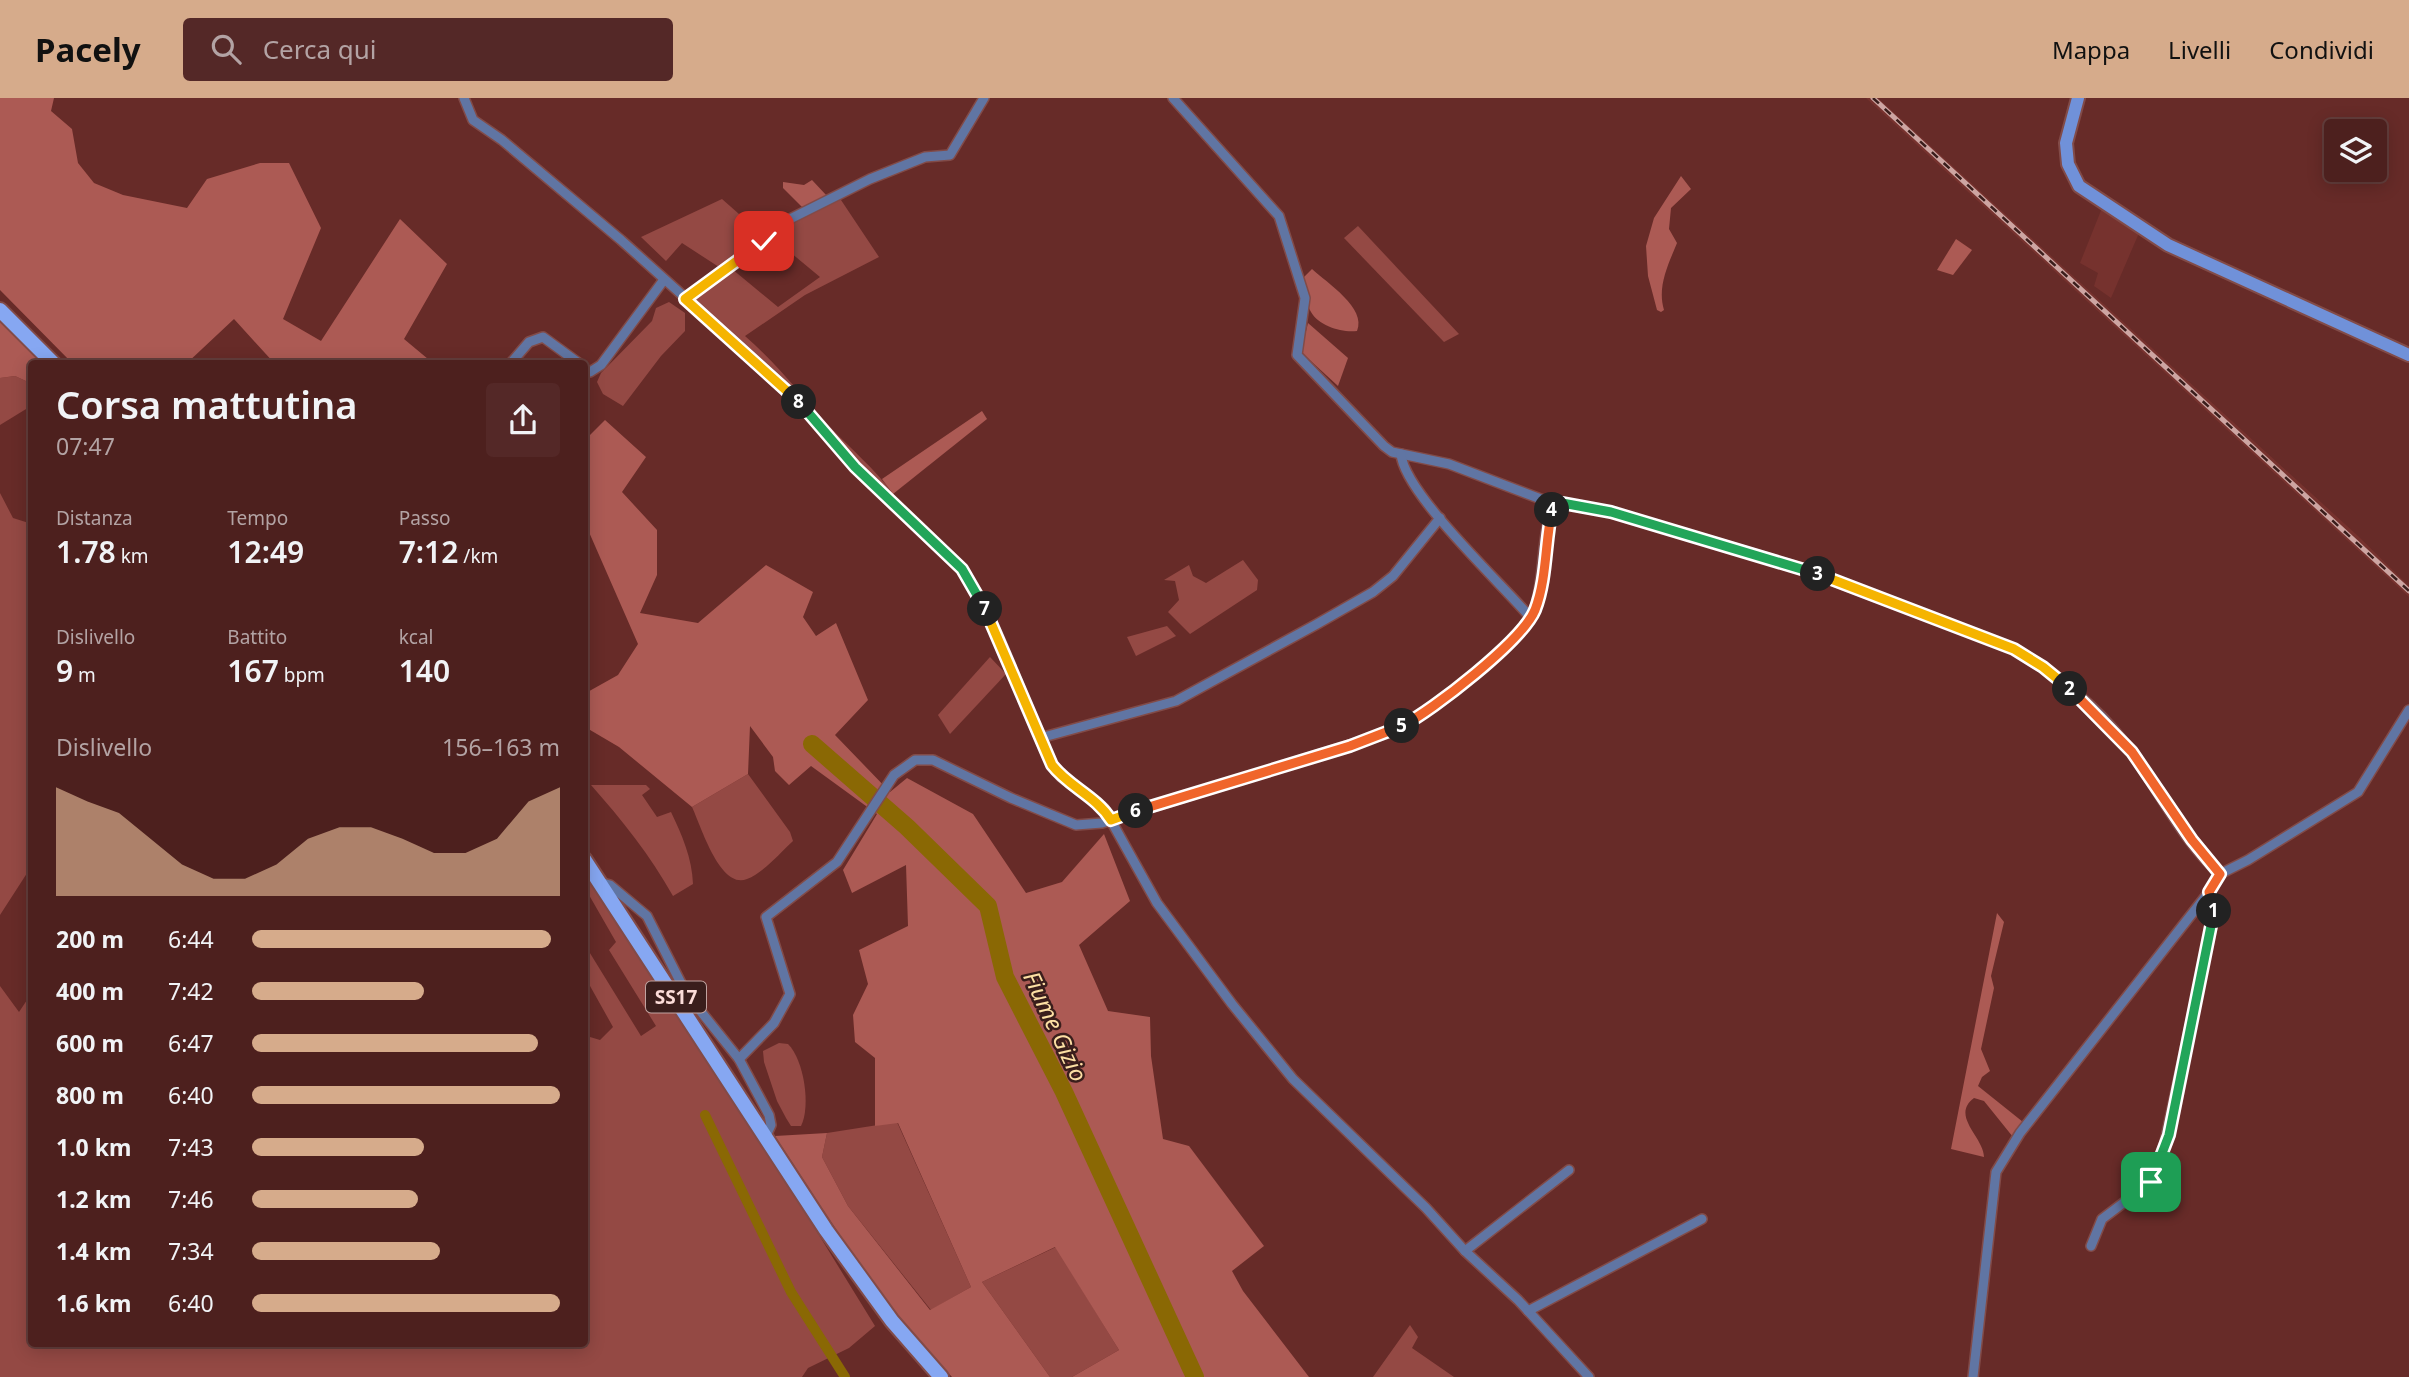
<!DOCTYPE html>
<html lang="it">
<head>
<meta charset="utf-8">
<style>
  :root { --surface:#4d201e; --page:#542827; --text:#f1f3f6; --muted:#b3a3a4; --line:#643e3c; --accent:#d6ab8b }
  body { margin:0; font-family:"Noto Sans",sans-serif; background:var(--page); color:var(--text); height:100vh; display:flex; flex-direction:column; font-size:26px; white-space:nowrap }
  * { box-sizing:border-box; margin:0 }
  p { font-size:23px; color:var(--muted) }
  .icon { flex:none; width:38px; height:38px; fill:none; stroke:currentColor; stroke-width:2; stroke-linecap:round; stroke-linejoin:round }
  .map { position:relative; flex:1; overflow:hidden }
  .side { position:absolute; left:28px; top:262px; width:560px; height:987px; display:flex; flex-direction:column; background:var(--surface); border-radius:7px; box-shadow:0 4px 18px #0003,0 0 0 2px var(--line) }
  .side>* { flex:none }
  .fabs { position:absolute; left:2324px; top:21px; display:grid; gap:14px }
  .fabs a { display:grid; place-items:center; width:63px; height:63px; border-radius:7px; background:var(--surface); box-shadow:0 4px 18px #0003,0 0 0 2px var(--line); font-size:35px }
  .pin { position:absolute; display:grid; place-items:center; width:60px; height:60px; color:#fff; margin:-30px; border-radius:14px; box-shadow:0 4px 10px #0006 }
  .km { position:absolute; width:35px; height:35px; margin:-18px; border-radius:50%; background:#222; color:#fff; font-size:19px; line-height:35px; text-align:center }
  .round { display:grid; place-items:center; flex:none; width:74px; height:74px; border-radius:7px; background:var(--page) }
  .overview { display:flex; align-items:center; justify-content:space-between; height:119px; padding:0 28px }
  h1 { font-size:38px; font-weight:600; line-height:52px }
  .stats { display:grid; grid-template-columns:repeat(3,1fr); gap:10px; height:119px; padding:7px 28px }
  .stats div { display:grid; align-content:center }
  .stats b { font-size:30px; font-weight:600 }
  .stats small { font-size:19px; font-weight:400 }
  .stats p { font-size:19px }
  .chart { height:196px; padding:14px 28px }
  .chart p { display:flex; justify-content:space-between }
  .chart svg { width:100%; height:126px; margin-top:7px; fill:var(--accent); opacity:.7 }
  ul { padding:0 28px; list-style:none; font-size:23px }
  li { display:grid; grid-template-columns:112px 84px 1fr; align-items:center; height:52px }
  li i { height:18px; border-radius:9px; background:var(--accent) }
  header { display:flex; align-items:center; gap:42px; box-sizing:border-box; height:98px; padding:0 35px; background:var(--accent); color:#111 }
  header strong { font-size:33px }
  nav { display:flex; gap:38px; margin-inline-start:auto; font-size:24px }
  .search { width:490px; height:63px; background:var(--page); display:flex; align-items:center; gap:18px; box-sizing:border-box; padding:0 24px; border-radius:7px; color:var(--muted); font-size:26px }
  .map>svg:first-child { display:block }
  .built { fill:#76322e }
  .green { fill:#944944 }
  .forest { fill:#ac5a54 }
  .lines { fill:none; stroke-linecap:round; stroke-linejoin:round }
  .canal { stroke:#8a6804; stroke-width:10 }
  .river { stroke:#8a6804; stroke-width:18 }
  .minor-casing { stroke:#824b48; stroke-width:12 }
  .secondary-casing { stroke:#824b48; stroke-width:16 }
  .primary-casing { stroke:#824b48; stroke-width:18 }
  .minor { stroke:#6075a3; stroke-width:9 }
  .secondary { stroke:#7091d9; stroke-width:12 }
  .primary { stroke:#86a7f2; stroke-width:14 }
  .rail-casing { stroke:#cda5a2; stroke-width:5 }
  .rail { stroke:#3a1e1c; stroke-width:2.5; stroke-dasharray:8; stroke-linecap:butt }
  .split-1-casing { stroke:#fff; stroke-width:14 }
  .split-2-casing { stroke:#fff; stroke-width:14 }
  .split-3-casing { stroke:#fff; stroke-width:14 }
  .split-4-casing { stroke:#fff; stroke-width:14 }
  .split-5-casing { stroke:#fff; stroke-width:14 }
  .split-6-casing { stroke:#fff; stroke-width:14 }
  .split-7-casing { stroke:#fff; stroke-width:14 }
  .split-8-casing { stroke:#fff; stroke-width:14 }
  .split-9-casing { stroke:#fff; stroke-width:14 }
  .split-1 { stroke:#22a559; stroke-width:9 }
  .split-2 { stroke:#f0652b; stroke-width:9 }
  .split-3 { stroke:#f5b400; stroke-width:9 }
  .split-4 { stroke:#22a559; stroke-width:9 }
  .split-5 { stroke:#f0652b; stroke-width:9 }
  .split-6 { stroke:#f0652b; stroke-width:9 }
  .split-7 { stroke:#f5b400; stroke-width:9 }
  .split-8 { stroke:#22a559; stroke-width:9 }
  .split-9 { stroke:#f5b400; stroke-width:9 }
  .labels { text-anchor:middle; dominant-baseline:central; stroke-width:5; stroke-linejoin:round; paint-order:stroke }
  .shield { fill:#3a1e1c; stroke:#c1a3a0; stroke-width:2 }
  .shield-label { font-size:19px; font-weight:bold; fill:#fbdcd8 }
  .water-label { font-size:23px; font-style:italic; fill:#fde0a4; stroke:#3a1e1c }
</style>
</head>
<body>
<header>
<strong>Pacely</strong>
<div class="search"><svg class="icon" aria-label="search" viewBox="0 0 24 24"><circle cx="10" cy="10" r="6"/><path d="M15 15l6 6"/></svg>Cerca qui</div>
<nav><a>Mappa</a><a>Livelli</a><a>Condividi</a></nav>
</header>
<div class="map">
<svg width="2409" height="1279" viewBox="0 0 2409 1279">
  <rect width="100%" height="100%" fill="#672b28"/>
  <g class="built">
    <path d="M1866,0H1878L2358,438L2409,488V499Z"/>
    <path d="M2102,110L2139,135L2111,200L2094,188L2098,175L2080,165Z"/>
  </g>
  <g class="green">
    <path d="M839,99L879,159L805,197L745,238C777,266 802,298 830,329C851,351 875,371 893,396L888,398L774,272L692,202L732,171L778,209L820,179L773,140L787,129Z"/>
    <path d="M722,101L765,139L722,171L682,145L666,163L641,139Z"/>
    <path d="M1358,128L1459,236L1444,244L1344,140Z"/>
    <path d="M669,204L685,215V233L661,258L623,308L603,296L597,284L601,275L652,223L656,210Z"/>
    <path d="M15,278L28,284L32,291L31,308L0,327V280Z"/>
    <path d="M0,395L13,420L32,426L31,769L0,817Z"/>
    <path d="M1243,462L1258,482L1257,492L1190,536L1168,514L1179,502L1175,483L1164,482L1189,467L1193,478L1206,485Z"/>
    <path d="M1167,528L1176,538L1136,558L1127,539Z"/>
    <path d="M990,559L1006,576L950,636L938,617Z"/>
    <path d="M748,676L790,734L793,743C780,755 763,775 747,781C720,792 701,728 692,709Z"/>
    <path d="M591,687H646L650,691L642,697L657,719L671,714C682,737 692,760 693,786L673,798C650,757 622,722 591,687Z"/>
    <path d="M585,778L774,1064L875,1228L849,1250L808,1270L802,1279H0V888L19,914L31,896L26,919L32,920V1246H584L585,930L590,939L600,942L613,929L585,879V847L641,938L656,928L609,852L616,844L589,797L585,804Z"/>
    <path d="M779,945L788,946C804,962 811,1008 801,1028H791L786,1020L777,1003L764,964L763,953Z"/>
    <path d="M897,1024L971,1189L931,1212L848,1108L822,1059L827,1035Z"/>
    <path d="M1056,1149L1119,1252L1072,1279H1050L982,1184Z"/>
    <path d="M1410,1227L1418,1239L1412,1250L1454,1279H1373Z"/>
  </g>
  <g class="forest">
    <path d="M0,0H54L51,13L72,31L78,65L94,85L123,97L187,110L207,81L260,65H289L321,130L283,221L321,243L400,121L447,166L404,241L434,266H275L234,221L186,266H73L0,192Z"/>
    <path d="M1681,78L1691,91L1671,110L1669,131L1677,145C1668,167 1657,189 1664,212L1661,214L1657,212L1648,178L1646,148L1654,120Z"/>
    <path d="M812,82L827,98L802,109L783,90V84L804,87Z"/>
    <path d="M1956,141L1972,152L1953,177L1937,172Z"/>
    <path d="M1312,171C1327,185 1367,210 1357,233C1342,235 1319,228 1311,214C1306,206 1305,190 1302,181Z"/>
    <path d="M0,219L48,266H32L31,291L28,284L15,278L0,280Z"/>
    <path d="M1308,225L1348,260L1338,288L1301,254Z"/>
    <path d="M982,313L987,321L893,396L882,381Z"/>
    <path d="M605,322L646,359L622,394L657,432V477L640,515L698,525L766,467L813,494L803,519L816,538L836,525L868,602L835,637L890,694L907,680L973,716L1026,795L1062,784L1104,736L1130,803L1079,847L1108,913L1150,919L1151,958L1163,1041L1189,1048L1264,1148L1232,1173L1243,1193L1309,1279H1072L1119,1252L1055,1149L982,1184L1050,1279H952C882,1207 830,1122 775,1038L827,1035L822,1059L848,1108L930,1212L971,1189L898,1025L875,1028V960L855,944L853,917L868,886L859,852L908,828L906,767L852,795L843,772L877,716L811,668L789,687L775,673L773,659L750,628L748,676L692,709L619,649L585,629L584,596L618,577L638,546L585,425V342Z"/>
    <path d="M1997,815L2004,824L1991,878L1994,890L1981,951L1990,973L1982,979L1978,988L2023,1024L2013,1039L1984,1003L1974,1000C1950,1018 1984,1039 1984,1059L1951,1051Z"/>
  </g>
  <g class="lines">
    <path class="canal" d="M705,1017L791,1194L845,1279"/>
    <path class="river" d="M812,646L907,729L988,808L1005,879L1064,994L1195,1279"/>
    <g class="minor-casing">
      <g id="minor">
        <path d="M464,0L473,22L502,42L621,142L788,292L855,369L962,471C1002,531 1022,603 1052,667L1061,679L1104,710L1157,805L1232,906L1293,981L1426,1110L1465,1153L1518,1202L1589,1279"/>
        <path d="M1173,0L1279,118L1305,200L1297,257L1384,348L1392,354L1449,366L1554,406L1562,405L1611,414L1794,468L2014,551C2059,578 2104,614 2134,658C2161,696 2184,744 2220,776L2248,762L2358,694L2409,612"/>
        <path d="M685,201L790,121L870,81L925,59L950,57L984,0"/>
        <path d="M510,266L529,244L543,239L580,266"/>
        <path d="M584,271L590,274L601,267L663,183"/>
        <path d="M1401,356C1404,395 1502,486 1531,520"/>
        <path d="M1040,640L1176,603L1317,526L1373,494L1393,478L1440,420"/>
        <path d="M599,784L610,787L647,818L686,895L739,961L769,1017L771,1027L766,1038"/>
        <path d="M739,961L774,925L790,896L766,819L837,764L894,677L915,662H933L1011,700L1076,727L1102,725L1394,633C1428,615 1526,542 1536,506C1545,475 1541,436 1554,406"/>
        <path d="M2091,1148L2102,1121L2151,1084L2160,1067L2214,818V806L2209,794"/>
        <path d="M1465,1153L1569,1072"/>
        <path d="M1528,1213L1702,1121"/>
        <path d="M1973,1279L1996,1074L2020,1035L2209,794L2220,776"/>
      </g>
    </g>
    <g class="secondary-casing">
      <path id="secondary" d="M2078,0L2066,45L2068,66L2079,88L2168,147L2409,257"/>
    </g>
    <g class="primary-casing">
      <g id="primary">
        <path d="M0,212L54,266"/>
        <path d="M584,761L826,1132L892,1223L941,1279"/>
      </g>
    </g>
    <use href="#minor" class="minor"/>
    <use href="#secondary" class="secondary"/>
    <use href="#primary" class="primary"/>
    <g class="rail-casing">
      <path id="rail" d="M1873,0L2409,493"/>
    </g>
    <use href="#rail" class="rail"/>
  </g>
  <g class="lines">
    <g class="split-1-casing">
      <path id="split-1" d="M2151,1084L2169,1037L2214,813"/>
    </g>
    <g class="split-2-casing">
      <path id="split-2" d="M2070,591L2132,654L2192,742L2220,776L2209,794L2214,813"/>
    </g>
    <g class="split-3-casing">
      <path id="split-3" d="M1818,476L2014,551L2043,569L2070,591"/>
    </g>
    <g class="split-4-casing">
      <path id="split-4" d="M1552,412L1554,406L1562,405L1611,414L1818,476"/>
    </g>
    <g class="split-5-casing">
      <path id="split-5" d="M1402,628C1433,612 1522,543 1535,512C1547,481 1545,444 1552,412"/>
    </g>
    <g class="split-6-casing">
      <path id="split-6" d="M1136,713L1350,648L1402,628"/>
    </g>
    <g class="split-7-casing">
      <path id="split-7" d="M985,511L1052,667C1069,689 1096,698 1111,722L1136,713"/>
    </g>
    <g class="split-8-casing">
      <path id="split-8" d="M799,304L855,369L962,471L985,511"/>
    </g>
    <g class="split-9-casing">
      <path id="split-9" d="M764,143L685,201L799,304"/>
    </g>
    <use href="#split-1" class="split-1"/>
    <use href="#split-2" class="split-2"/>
    <use href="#split-3" class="split-3"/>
    <use href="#split-4" class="split-4"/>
    <use href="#split-5" class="split-5"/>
    <use href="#split-6" class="split-6"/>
    <use href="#split-7" class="split-7"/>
    <use href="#split-8" class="split-8"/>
    <use href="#split-9" class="split-9"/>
  </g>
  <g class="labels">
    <rect class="shield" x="646" y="883.5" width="60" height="31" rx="5"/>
    <g class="shield-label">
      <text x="676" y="899">SS17</text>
    </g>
    <g class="water-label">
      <text transform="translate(1056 928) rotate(65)">Fiume Gizio</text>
    </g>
  </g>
</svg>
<div class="fabs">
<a><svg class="icon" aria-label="layers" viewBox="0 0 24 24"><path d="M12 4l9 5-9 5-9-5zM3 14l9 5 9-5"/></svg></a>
</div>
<div class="pin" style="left:2151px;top:1084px;background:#1e9e55"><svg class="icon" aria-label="arrive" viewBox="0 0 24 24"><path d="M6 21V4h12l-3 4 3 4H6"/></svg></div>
<div class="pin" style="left:764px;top:143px;background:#d93025"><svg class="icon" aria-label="check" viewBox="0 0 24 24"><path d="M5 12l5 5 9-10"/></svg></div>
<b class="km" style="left:2214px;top:813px">1</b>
<b class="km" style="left:2070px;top:591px">2</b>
<b class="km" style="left:1818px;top:476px">3</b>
<b class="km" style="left:1552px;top:412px">4</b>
<b class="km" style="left:1402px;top:628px">5</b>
<b class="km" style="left:1136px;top:713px">6</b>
<b class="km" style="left:985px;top:511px">7</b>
<b class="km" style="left:799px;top:304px">8</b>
<section class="side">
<div class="overview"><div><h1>Corsa mattutina</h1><p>07:47</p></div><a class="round"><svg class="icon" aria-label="share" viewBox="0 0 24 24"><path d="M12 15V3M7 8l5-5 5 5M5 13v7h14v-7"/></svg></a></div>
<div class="stats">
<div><p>Distanza</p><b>1.78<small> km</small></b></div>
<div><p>Tempo</p><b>12:49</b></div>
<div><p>Passo</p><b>7:12<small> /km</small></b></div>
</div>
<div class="stats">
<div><p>Dislivello</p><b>9<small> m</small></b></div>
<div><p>Battito</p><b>167<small> bpm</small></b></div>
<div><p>kcal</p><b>140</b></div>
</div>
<div class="chart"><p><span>Dislivello</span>156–163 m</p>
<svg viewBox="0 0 160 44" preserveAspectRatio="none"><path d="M0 44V6L10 11L20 15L30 24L40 33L50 38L60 38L70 33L80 24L90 20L100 20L110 24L120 29L130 29L140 24L150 11L160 6V44z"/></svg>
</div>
<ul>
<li><b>200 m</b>6:44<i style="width:97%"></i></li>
<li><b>400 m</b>7:42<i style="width:56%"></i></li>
<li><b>600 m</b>6:47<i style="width:93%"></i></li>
<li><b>800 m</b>6:40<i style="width:100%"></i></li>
<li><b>1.0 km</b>7:43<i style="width:56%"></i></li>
<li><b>1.2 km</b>7:46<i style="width:54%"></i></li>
<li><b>1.4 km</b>7:34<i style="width:61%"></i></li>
<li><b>1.6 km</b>6:40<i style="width:100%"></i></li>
</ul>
</section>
</div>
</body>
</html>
